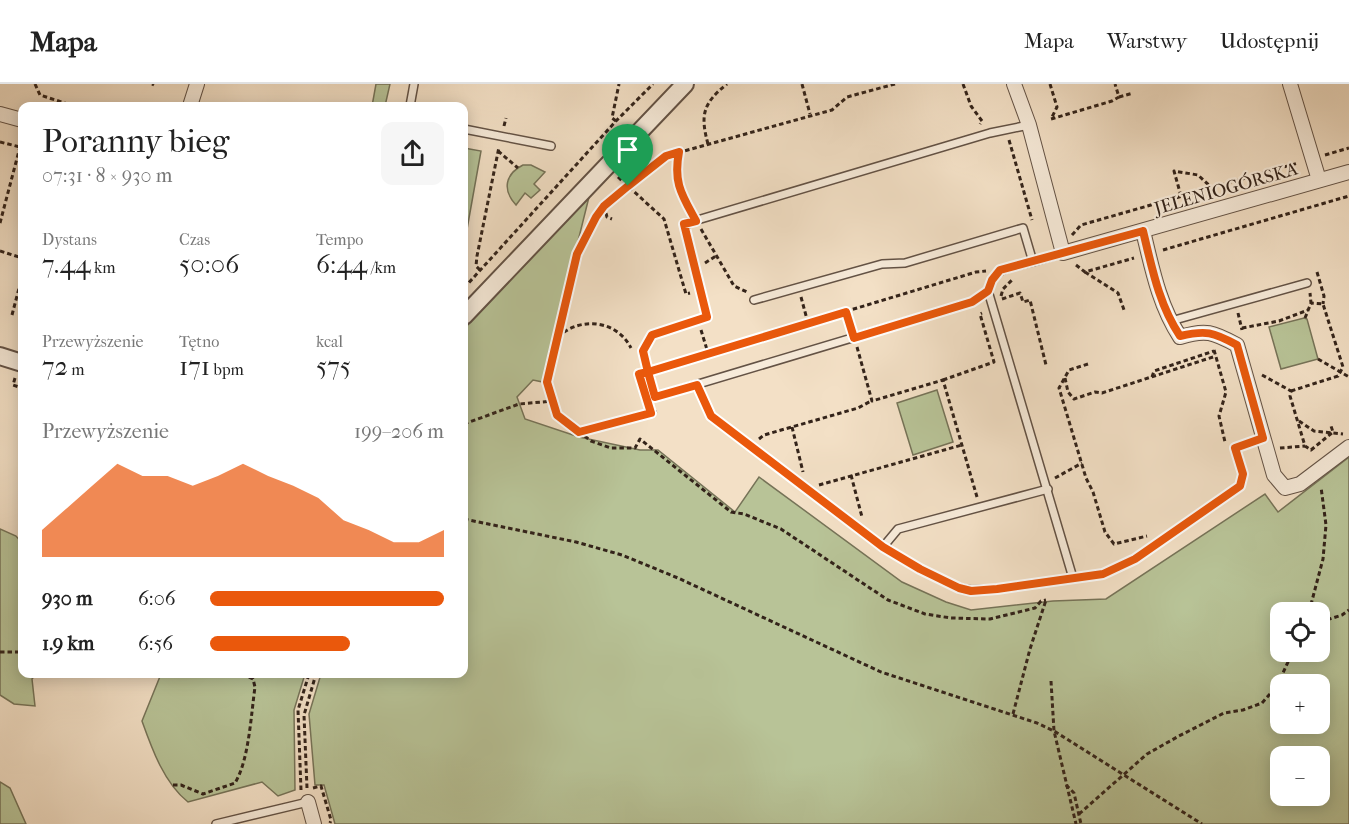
<!DOCTYPE html>
<html lang="pl">
<head>
<meta charset="utf-8">
<style>
  :root { --surface:#fff; --page:#f6f6f6; --text:#222; --muted:#767676; --line:#e0e0e0; --accent:#ea580c }
  body { margin:0; font-family:"IM FELL French Canon",serif; background:var(--page); color:var(--text); height:100vh; display:flex; flex-direction:column; font-size:22px; white-space:nowrap }
  * { box-sizing:border-box; margin:0 }
  p { font-size:20px; color:var(--muted) }
  .icon { flex:none; width:33px; height:33px; fill:none; stroke:currentColor; stroke-width:2; stroke-linecap:round; stroke-linejoin:round }
  .map { position:relative; flex:1; overflow:hidden }
  .details { position:absolute; left:18px; top:18px; width:450px; height:576px; display:flex; flex-direction:column; background:var(--surface); border-radius:12px; box-shadow:0 3px 15px #0003 }
  .details>* { flex:none }
  .tools { position:absolute; left:1270px; top:518px; display:grid; gap:12px }
  .tools a { display:grid; place-items:center; width:60px; height:60px; border-radius:12px; background:var(--surface); box-shadow:0 3px 15px #0003; font-size:30px }
  .pin { position:absolute; display:grid; place-items:center; width:51px; height:51px; color:#fff; margin:-62px -26px; border-radius:50% 50% 50% 0; rotate:-45deg; box-shadow:0 0 6px #0007 }
  .pin .icon { rotate:45deg }
  .round { display:grid; place-items:center; flex:none; width:63px; height:63px; border-radius:12px; background:var(--page) }
  .head { display:flex; align-items:center; justify-content:space-between; height:102px; padding:0 24px }
  h1 { font-size:33px; font-weight:600; line-height:45px }
  .metrics { display:grid; grid-template-columns:repeat(3,1fr); gap:9px; height:102px; padding:6px 24px }
  .metrics div { display:grid; align-content:center }
  .metrics b { font-size:26px; font-weight:600 }
  .metrics small { font-size:16px; font-weight:400 }
  .metrics p { font-size:16px }
  .chart { height:168px; padding:12px 24px }
  .chart p { display:flex; justify-content:space-between }
  .chart svg { width:100%; height:108px; margin-top:6px; fill:var(--accent); opacity:.7 }
  ul { padding:0 24px; list-style:none; font-size:20px }
  li { display:grid; grid-template-columns:96px 72px 1fr; align-items:center; height:45px }
  li i { height:15px; border-radius:8px; background:var(--accent) }
  header { display:flex; align-items:center; gap:36px; box-sizing:border-box; height:84px; padding:0 30px; background:var(--surface); border-bottom:2px solid var(--line) }
  header strong { font-size:28px }
  nav { display:flex; gap:33px; margin-inline-start:auto; font-size:21px }
  .map>svg:first-child { display:block }
  .green { fill:#b8c397; stroke:#767358; stroke-width:1.5; fill-rule:evenodd }
  .lines { fill:none; stroke-linecap:round; stroke-linejoin:round }
  .service-casing { stroke:#635245; stroke-width:10 }
  .minor-casing { stroke:#635245; stroke-width:16 }
  .tertiary-casing { stroke:#635245; stroke-width:20 }
  .path { stroke:#33231a; stroke-width:3; stroke-dasharray:4.5 3; stroke-linecap:butt }
  .service { stroke:#f7ebda; stroke-width:7 }
  .minor { stroke:#f7ebda; stroke-width:14 }
  .tertiary { stroke:#f7ebda; stroke-width:16 }
  .route-casing { stroke:#fff; stroke-width:12 }
  .route { stroke:#ea580c; stroke-width:8 }
  .labels { text-anchor:middle; dominant-baseline:central; stroke-width:4.5; stroke-linejoin:round; paint-order:stroke }
  .street-label { font-size:18px; fill:#33231a; stroke:#f7ebda }
</style>
</head>
<body>
<header>
<strong>Mapa</strong>
<nav><a>Mapa</a><a>Warstwy</a><a>Udostępnij</a></nav>
</header>
<div class="map">
<svg width="1349" height="740" viewBox="0 0 1349 740">
  <rect width="100%" height="100%" fill="#f3e0c6"/>
  <filter id="stains"><feTurbulence type="fractalNoise" baseFrequency=".00333" numOctaves="4"/><feColorMatrix values="0 0 0 0 .2 0 0 0 0 .09 0 0 0 0 .02 0 0 0 .5 -.17"/></filter>
  <radialGradient id="worn" r=".72"><stop offset=".6" stop-color="#630" stop-opacity="0"/><stop offset="1" stop-color="#630" stop-opacity=".3"/></radialGradient>
  <g class="green">
    <path d="M376,0H390L385,22H372Z"/>
    <path d="M464,64L481,67L464,162Z"/>
    <path d="M523,81H531L545,88L534,100L540,106L531,114L525,109L516,121C502,106 505,90 523,81Z"/>
    <path d="M589,113L543,298L533,296L517,313L525,335L579,353L640,366H658L735,428L759,393L902,498L946,518L971,526L1053,517L1106,515L1265,410L1278,428L1349,373V740H335L324,701H315L309,630L321,590H464V245ZM1281,528H1320V567H1281ZM1281,600H1320V639H1281ZM1281,672H1320V711H1281Z"/>
    <path d="M1304,234L1307,235L1318,275L1281,285L1269,243Z"/>
    <path d="M937,306L953,358L913,371L897,319Z"/>
    <path d="M0,445L16,452L22,459V590H36L32,595L35,622L14,620L0,611Z"/>
    <path d="M161,590H305L294,626L295,706L278,712L262,698L188,718C164,699 152,665 142,637Z"/>
    <path d="M0,698L10,704L26,740H0Z"/>
  </g>
  <g class="lines">
    <g class="service-casing">
      <g id="service">
        <path d="M410,22L414,0"/>
        <path d="M1029,41L990,49L684,140L707,233L652,251L643,267L655,313L972,218L988,207L1073,494"/>
        <path d="M464,45L551,62"/>
        <path d="M988,207C996,181 1010,184 1033,178"/>
        <path d="M754,216L882,180L905,179L1023,144L1033,178L1063,169"/>
        <path d="M1171,237L1307,199"/>
        <path d="M697,301L711,332L883,463L920,485L959,504L971,506L997,505L1103,490L1135,475L1240,402L1243,390L1235,364L1263,354"/>
        <path d="M883,463L898,445L1048,405"/>
        <path d="M216,740L308,718"/>
      </g>
    </g>
    <g class="minor-casing">
      <g id="minor">
        <path d="M1014,0L1029,41L1063,169L1349,88"/>
        <path d="M1290,0L1319,96"/>
        <path d="M190,22L197,0"/>
        <path d="M0,30L22,36"/>
        <path d="M1143,147C1152,184 1159,221 1180,253C1206,245 1213,248 1237,261L1274,391L1285,404L1300,400L1349,363"/>
        <path d="M308,718L314,740"/>
      </g>
    </g>
    <g class="tertiary-casing">
      <g id="tertiary">
        <path d="M464,232L685,0"/>
        <path d="M0,272L22,279"/>
      </g>
    </g>
    <g class="path">
      <path d="M35,0L40,11L74,22"/>
      <path d="M152,0L154,1"/>
      <path d="M802,0L810,30"/>
      <path d="M895,0L847,13L832,26L666,72L604,122L596,133L577,170L547,298L557,331L591,357L611,364H635L640,355L731,428L744,430L781,445L888,516L925,530L951,534L990,535L1035,524L1041,517L1046,516"/>
      <path d="M963,0L971,22L982,37L980,40"/>
      <path d="M1050,0L1057,23L1051,35L1112,17L1119,13L1115,0"/>
      <path d="M1119,13L1133,9"/>
      <path d="M616,37L612,34L619,0"/>
      <path d="M504,42L506,34"/>
      <path d="M1009,56L1032,136"/>
      <path d="M0,58L20,63"/>
      <path d="M708,60C700,31 703,19 727,0"/>
      <path d="M498,67L518,84"/>
      <path d="M679,68C674,94 678,104 690,126"/>
      <path d="M1325,71L1349,64"/>
      <path d="M618,93L664,135L686,210L690,209"/>
      <path d="M625,99L649,69L646,66"/>
      <path d="M1181,112L1174,87L1198,91L1212,104"/>
      <path d="M604,122L607,133L612,135"/>
      <path d="M0,139L20,63H22"/>
      <path d="M701,145L734,202L747,208"/>
      <path d="M1072,151L1081,141L1298,79"/>
      <path d="M1163,166L1349,112"/>
      <path d="M0,167L22,174"/>
      <path d="M705,179L716,172"/>
      <path d="M1076,181L1085,188L1134,174"/>
      <path d="M480,186L476,182L477,172L499,63"/>
      <path d="M1085,188L1118,209L1124,226"/>
      <path d="M1317,188L1324,212L1323,220"/>
      <path d="M464,204L616,37L653,0"/>
      <path d="M1001,212L1003,205L1012,196"/>
      <path d="M801,213L808,239"/>
      <path d="M1002,215L1020,209L1023,218L1030,216L1046,281"/>
      <path d="M846,228L850,243"/>
      <path d="M1238,229L1242,246"/>
      <path d="M12,231L22,193"/>
      <path d="M1305,234L1311,219L1310,209"/>
      <path d="M1242,244L1279,237L1308,226"/>
      <path d="M701,246L708,269"/>
      <path d="M558,253C580,232 617,236 631,264"/>
      <path d="M857,263L872,317L943,296L977,413"/>
      <path d="M1214,266L1226,308L1219,332L1225,358"/>
      <path d="M1318,275L1349,293"/>
      <path d="M1088,280L1069,286L1059,304L1086,394L1093,408L1105,448L1114,460L1147,452"/>
      <path d="M659,284L976,188L986,187"/>
      <path d="M1262,291L1291,307L1290,312L1305,362L1311,366L1333,348L1331,342"/>
      <path d="M1152,293L1154,287L1214,267"/>
      <path d="M15,294L13,301L22,304"/>
      <path d="M1065,294L1068,308L1074,315L1095,308L1102,309L1216,272"/>
      <path d="M943,296L994,278L980,230L982,229"/>
      <path d="M1291,307L1338,292L1343,283L1323,220L1311,219"/>
      <path d="M649,322L651,329"/>
      <path d="M1299,337L1314,347L1343,350"/>
      <path d="M464,340L519,320L553,317"/>
      <path d="M792,343L803,388"/>
      <path d="M580,348L659,327"/>
      <path d="M759,355L764,351L858,324L871,317"/>
      <path d="M1280,364L1305,362"/>
      <path d="M851,391L862,433"/>
      <path d="M1055,394L1082,379"/>
      <path d="M819,401L962,361"/>
      <path d="M464,435L576,458L622,471L678,494L881,588L1037,639L1054,647L1202,740"/>
      <path d="M1309,528L1323,475L1326,441L1321,403"/>
      <path d="M1320,538L1342,531L1349,526"/>
      <path d="M0,568H22"/>
      <path d="M1051,597L1054,647L1076,740"/>
      <path d="M1013,630L1030,565L1046,516"/>
      <path d="M173,701H181L203,710L235,699C249,676 251,631 255,603L253,595L242,590"/>
      <path d="M1066,701L1074,709L1081,740"/>
      <path d="M307,704L304,631L316,590"/>
      <path d="M313,704L321,702L331,736L330,739"/>
      <path d="M301,706L298,626L309,590"/>
      <path d="M1079,730L1147,670L1179,652L1224,629L1243,626L1262,619L1277,602L1293,567"/>
    </g>
    <use href="#service" class="service"/>
    <use href="#minor" class="minor"/>
    <use href="#tertiary" class="tertiary"/>
  </g>
  <g class="lines">
    <g class="route-casing">
      <path id="route" d="M628,102L604,122L596,133L577,170L547,298L557,331L579,348L651,329L639,290L648,288L655,313L697,301L711,332L883,463L920,485L959,504L971,507L997,505L1103,490L1135,475L1240,402L1243,390L1235,364L1263,354L1237,261C1213,248 1206,246 1180,252C1159,221 1152,184 1143,147L1000,186L992,196L988,207L972,218L854,254L846,228L648,288L643,267L652,251L707,233L684,140L696,137C682,111 673,99 679,68L666,72L628,102"/>
    </g>
    <use href="#route" class="route"/>
  </g>
  <g class="labels">
    <g class="street-label">
      <text transform="translate(1226 105) rotate(-16)">JELENIOGÓRSKA</text>
    </g>
  </g>
  <rect width="100%" height="100%" filter="url(#stains)"/>
  <rect width="100%" height="100%" fill="url(#worn)"/>
</svg>
<div class="tools">
<a><svg class="icon" aria-label="locate" viewBox="0 0 24 24"><circle cx="12" cy="12" r="6"/><path d="M12 2v4M12 18v4M2 12h4M18 12h4"/></svg></a>
<a>+</a>
<a>−</a>
</div>
<div class="pin" style="left:628px;top:102px;background:#1e9e55"><svg class="icon" aria-label="arrive" viewBox="0 0 24 24"><path d="M6 21V4h12l-3 4 3 4H6"/></svg></div>
<section class="details">
<div class="head"><div><h1>Poranny bieg</h1><p>07:31 · 8 × 930 m</p></div><a class="round"><svg class="icon" aria-label="share" viewBox="0 0 24 24"><path d="M12 15V3M7 8l5-5 5 5M5 13v7h14v-7"/></svg></a></div>
<div class="metrics">
<div><p>Dystans</p><b>7.44<small> km</small></b></div>
<div><p>Czas</p><b>50:06</b></div>
<div><p>Tempo</p><b>6:44<small> /km</small></b></div>
</div>
<div class="metrics">
<div><p>Przewyższenie</p><b>72<small> m</small></b></div>
<div><p>Tętno</p><b>171<small> bpm</small></b></div>
<div><p>kcal</p><b>575</b></div>
</div>
<div class="chart"><p><span>Przewyższenie</span>199–206 m</p>
<svg viewBox="0 0 160 44" preserveAspectRatio="none"><path d="M0 44V33L10 24L20 15L30 6L40 11L50 11L60 15L70 11L80 6L90 11L100 15L110 20L120 29L130 33L140 38L150 38L160 33V44z"/></svg>
</div>
<ul>
<li><b>930 m</b>6:06<i style="width:100%"></i></li>
<li><b>1.9 km</b>6:56<i style="width:60%"></i></li>
</ul>
</section>
</div>
</body>
</html>
